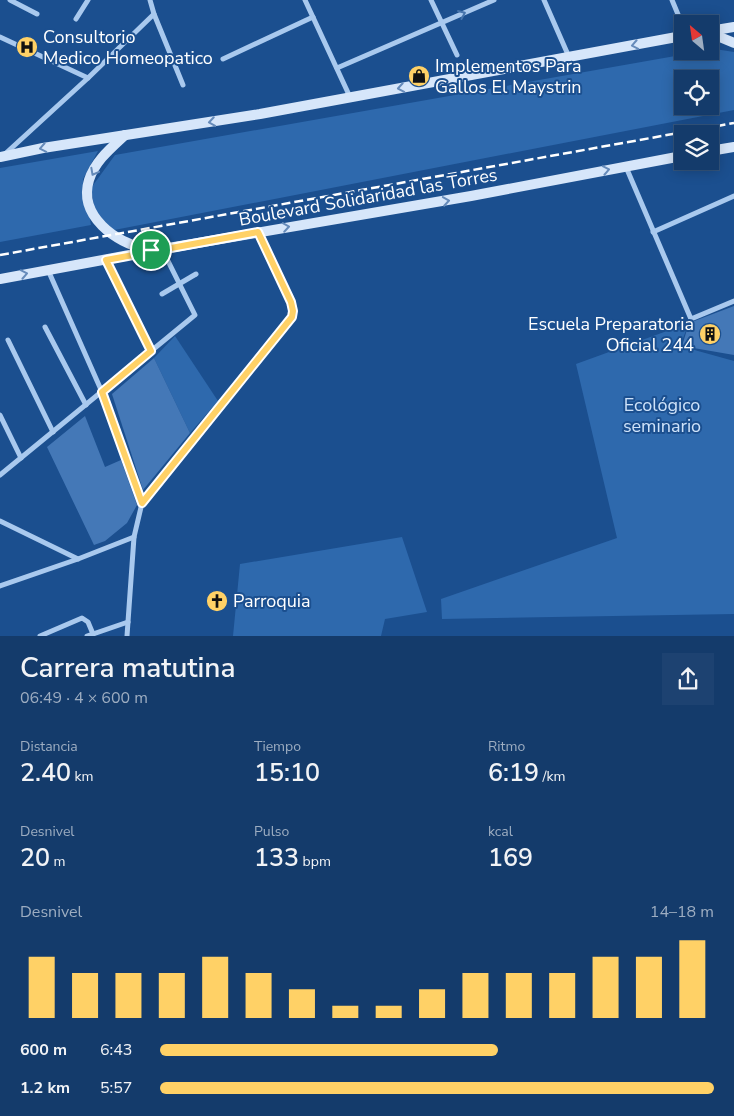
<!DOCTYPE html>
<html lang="es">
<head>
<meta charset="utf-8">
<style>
  :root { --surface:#143b6b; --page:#1d4271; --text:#f1f3f6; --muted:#9dadc1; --line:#33557e; --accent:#ffd166 }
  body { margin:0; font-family:"Nunito Sans",sans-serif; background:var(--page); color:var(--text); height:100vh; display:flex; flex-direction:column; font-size:19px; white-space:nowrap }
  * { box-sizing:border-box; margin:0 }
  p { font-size:16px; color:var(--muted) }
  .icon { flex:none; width:28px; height:28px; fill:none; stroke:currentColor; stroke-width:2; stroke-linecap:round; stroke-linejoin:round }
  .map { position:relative; height:636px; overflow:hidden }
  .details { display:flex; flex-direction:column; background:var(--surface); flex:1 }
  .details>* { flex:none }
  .needle { width:32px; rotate:331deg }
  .tools { position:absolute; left:674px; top:15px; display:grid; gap:10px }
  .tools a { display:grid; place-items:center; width:45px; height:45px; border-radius:0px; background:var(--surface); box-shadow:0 2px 12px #0003,0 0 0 1px var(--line); font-size:25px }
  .pin { position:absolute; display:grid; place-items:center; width:42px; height:42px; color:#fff; margin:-21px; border:2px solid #fff; border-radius:50%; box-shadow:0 1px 5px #0007 }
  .round { display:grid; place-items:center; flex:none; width:52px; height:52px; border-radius:0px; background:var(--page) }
  .head { display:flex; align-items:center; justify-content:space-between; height:85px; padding:0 20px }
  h1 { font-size:28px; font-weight:600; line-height:38px }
  .figures { display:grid; grid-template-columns:repeat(3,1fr); gap:8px; height:85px; padding:5px 20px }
  .figures div { display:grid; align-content:center }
  .figures b { font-size:25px; font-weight:600 }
  .figures small { font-size:14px; font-weight:400 }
  .figures p { font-size:14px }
  .chart { height:140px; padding:10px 20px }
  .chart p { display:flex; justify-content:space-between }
  .chart svg { width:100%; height:90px; margin-top:5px; stroke:var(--accent); stroke-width:6 }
  ul { padding:0 20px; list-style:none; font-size:16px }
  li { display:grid; grid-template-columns:80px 60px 1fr; align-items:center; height:38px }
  li i { height:12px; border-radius:6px; background:var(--accent) }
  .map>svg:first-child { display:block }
  .green { fill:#2e69ad; fill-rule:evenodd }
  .building { fill:#4478b7 }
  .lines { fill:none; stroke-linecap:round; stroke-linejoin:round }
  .minor { stroke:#a9c9ee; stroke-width:5 }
  .secondary { stroke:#d6e6fa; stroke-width:10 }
  .rail { stroke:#fff; stroke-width:2.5; stroke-dasharray:9 4; stroke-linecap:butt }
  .oneway { stroke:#4674ac }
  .oneway2 { stroke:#668bba }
  .route-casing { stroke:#fff; stroke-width:10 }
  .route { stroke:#ffd166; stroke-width:6 }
  .labels { text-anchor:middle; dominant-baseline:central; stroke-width:4; stroke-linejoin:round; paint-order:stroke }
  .poi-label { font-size:18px; fill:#fff; stroke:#1b4f8f; text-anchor:start }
  .street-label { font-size:18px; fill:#fff; stroke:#1b4f8f }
  .park-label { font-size:18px; fill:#cfe3fa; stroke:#1b4f8f }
</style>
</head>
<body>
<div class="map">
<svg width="734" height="636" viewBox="0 0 734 636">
  <rect width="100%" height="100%" fill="#1b4f8f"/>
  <g class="green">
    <path d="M715,49L734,52V110L109,231L95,212L91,188L115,155ZM682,79H710V106H682Z"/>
    <path d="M98,151L83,179L91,225L0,242V168Z"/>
    <path d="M689,323L680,346L734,361V614L442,619L441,599L617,538L576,364Z"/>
    <path d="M175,336L218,401L190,433L154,358Z"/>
    <path d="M402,537L427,612L385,619L381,636H233L240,564Z"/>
  </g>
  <g class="building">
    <path d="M734,306V355L682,346L689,323Z"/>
    <path d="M154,358L190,433L143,490L112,394Z"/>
    <path d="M85,416L105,467L121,460L137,505L127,523L105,541L94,545L47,447Z"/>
  </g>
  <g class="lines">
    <g class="minor">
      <path d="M10,0L37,14"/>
      <path d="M150,0L154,14L183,85"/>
      <path d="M305,0L350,97"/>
      <path d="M431,0L457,55"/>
      <path d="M544,0L569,57"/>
      <path d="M672,0L682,24"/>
      <path d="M76,19L88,0"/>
      <path d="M0,37L88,78"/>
      <path d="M223,59L313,17"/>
      <path d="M337,68L494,0"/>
      <path d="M5,154L88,78L154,14"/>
      <path d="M626,167L691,319L734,301"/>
      <path d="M653,232L734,196"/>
      <path d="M106,260L151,351"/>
      <path d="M48,270L102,392L142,503"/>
      <path d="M162,294L196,274"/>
      <path d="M45,327L86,405"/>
      <path d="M8,340L53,432"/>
      <path d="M0,415L21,458"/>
      <path d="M0,475L195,315L162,249"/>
      <path d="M0,521L78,559"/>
      <path d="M0,586L78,559L134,537"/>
      <path d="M40,636L82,618L88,622L93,634"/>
      <path d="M87,636L128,622"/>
      <path d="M127,636L134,537L142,503L292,317L293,311L291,302L258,233"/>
    </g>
    <g class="secondary">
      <path d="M710,31L734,27"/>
      <path d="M710,33L734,43"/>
      <path d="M125,135C111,148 95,161 89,180C78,216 116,243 146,249"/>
      <path d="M710,151L734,147"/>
      <path d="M0,157L43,148L260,114L682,36"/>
      <path d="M0,279L151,251L471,196L682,156"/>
    </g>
    <path class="rail" d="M0,255L734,123"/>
  </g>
  <defs><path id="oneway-chevron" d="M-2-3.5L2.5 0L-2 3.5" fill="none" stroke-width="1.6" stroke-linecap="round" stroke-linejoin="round" transform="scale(1.25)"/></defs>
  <use class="oneway" href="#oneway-chevron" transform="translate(462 14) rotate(-23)"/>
  <g class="oneway2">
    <use href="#oneway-chevron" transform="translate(635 45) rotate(169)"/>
    <use href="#oneway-chevron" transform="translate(401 88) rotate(170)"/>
    <use href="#oneway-chevron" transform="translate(212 122) rotate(171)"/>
    <use href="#oneway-chevron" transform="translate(43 148) rotate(169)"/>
    <use href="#oneway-chevron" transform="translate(606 170) rotate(-11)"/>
    <use href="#oneway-chevron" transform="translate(94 172) rotate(118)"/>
    <use href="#oneway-chevron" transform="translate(446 201) rotate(-9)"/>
    <use href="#oneway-chevron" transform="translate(286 227) rotate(-9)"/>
    <use href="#oneway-chevron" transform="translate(24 274) rotate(-11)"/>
  </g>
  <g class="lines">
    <g class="route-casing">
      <path id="route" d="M258,232L291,302L293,311L292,317L142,503L102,392L151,351L106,260Z"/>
    </g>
    <use href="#route" class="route"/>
  </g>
  <defs>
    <g id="hospital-disc" transform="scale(1.125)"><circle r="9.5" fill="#ffd166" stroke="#1b4f8f"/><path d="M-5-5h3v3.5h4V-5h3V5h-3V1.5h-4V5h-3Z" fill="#111"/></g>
    <g id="shop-disc" transform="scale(1.125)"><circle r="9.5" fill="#ffd166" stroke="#1b4f8f"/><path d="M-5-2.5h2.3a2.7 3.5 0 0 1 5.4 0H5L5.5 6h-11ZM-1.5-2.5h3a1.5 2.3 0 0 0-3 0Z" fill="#111"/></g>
    <g id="building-disc" transform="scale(1.125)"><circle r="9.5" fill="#ffd166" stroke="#1b4f8f"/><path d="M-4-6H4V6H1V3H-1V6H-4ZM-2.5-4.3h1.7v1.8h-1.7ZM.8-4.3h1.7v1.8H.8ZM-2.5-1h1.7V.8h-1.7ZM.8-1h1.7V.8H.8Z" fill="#111"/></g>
    <g id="church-disc" transform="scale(1.125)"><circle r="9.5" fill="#ffd166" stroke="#1b4f8f"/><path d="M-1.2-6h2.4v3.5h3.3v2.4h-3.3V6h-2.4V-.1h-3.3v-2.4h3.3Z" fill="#111"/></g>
  </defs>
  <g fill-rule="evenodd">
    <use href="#hospital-disc" x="27" y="47"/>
    <use href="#shop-disc" x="419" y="76"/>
    <use href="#building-disc" x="710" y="334"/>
    <use href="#church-disc" x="217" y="601"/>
  </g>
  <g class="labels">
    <g class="poi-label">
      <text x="43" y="37">Consultorio<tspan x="43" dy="21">Medico Homeopatico</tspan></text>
      <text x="435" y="66">Implementos Para<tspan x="435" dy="21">Gallos El Maystrin</tspan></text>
      <text x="694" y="324" text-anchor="end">Escuela Preparatoria<tspan x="694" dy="21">Oficial 244</tspan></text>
      <text x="233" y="601">Parroquia</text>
    </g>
    <g class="street-label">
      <text transform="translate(368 197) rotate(-10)">Boulevard Solidaridad las Torres</text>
    </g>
    <g class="park-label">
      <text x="662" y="405">Ecológico<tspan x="662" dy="21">seminario</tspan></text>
    </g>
  </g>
</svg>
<div class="tools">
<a><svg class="needle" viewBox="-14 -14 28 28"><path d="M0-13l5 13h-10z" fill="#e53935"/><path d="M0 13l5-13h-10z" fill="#9dadc1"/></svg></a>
<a><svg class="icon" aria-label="locate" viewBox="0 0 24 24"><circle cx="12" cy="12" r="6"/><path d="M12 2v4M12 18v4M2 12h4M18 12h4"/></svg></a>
<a><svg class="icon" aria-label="layers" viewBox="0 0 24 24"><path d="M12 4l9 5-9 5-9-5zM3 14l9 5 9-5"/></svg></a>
</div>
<div class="pin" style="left:151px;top:250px;background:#1e9e55"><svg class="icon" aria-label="arrive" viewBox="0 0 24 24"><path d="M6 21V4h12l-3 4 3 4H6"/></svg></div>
</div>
<section class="details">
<div class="head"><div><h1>Carrera matutina</h1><p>06:49 · 4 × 600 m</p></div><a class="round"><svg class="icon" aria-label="share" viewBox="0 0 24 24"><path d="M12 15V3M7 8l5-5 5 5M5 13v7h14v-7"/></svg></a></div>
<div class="figures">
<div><p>Distancia</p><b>2.40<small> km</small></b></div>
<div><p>Tiempo</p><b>15:10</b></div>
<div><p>Ritmo</p><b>6:19<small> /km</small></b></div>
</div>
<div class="figures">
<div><p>Desnivel</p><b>20<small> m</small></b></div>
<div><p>Pulso</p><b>133<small> bpm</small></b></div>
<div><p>kcal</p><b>169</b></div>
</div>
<div class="chart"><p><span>Desnivel</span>14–18 m</p>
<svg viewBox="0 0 160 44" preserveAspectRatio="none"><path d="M5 44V14M15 44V22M25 44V22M35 44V22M45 44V14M55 44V22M65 44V30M75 44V38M85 44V38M95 44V30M105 44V22M115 44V22M125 44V22M135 44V14M145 44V14M155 44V6"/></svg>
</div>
<ul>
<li><b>600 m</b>6:43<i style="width:61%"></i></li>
<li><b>1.2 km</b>5:57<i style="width:100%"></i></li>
</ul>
</section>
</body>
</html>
